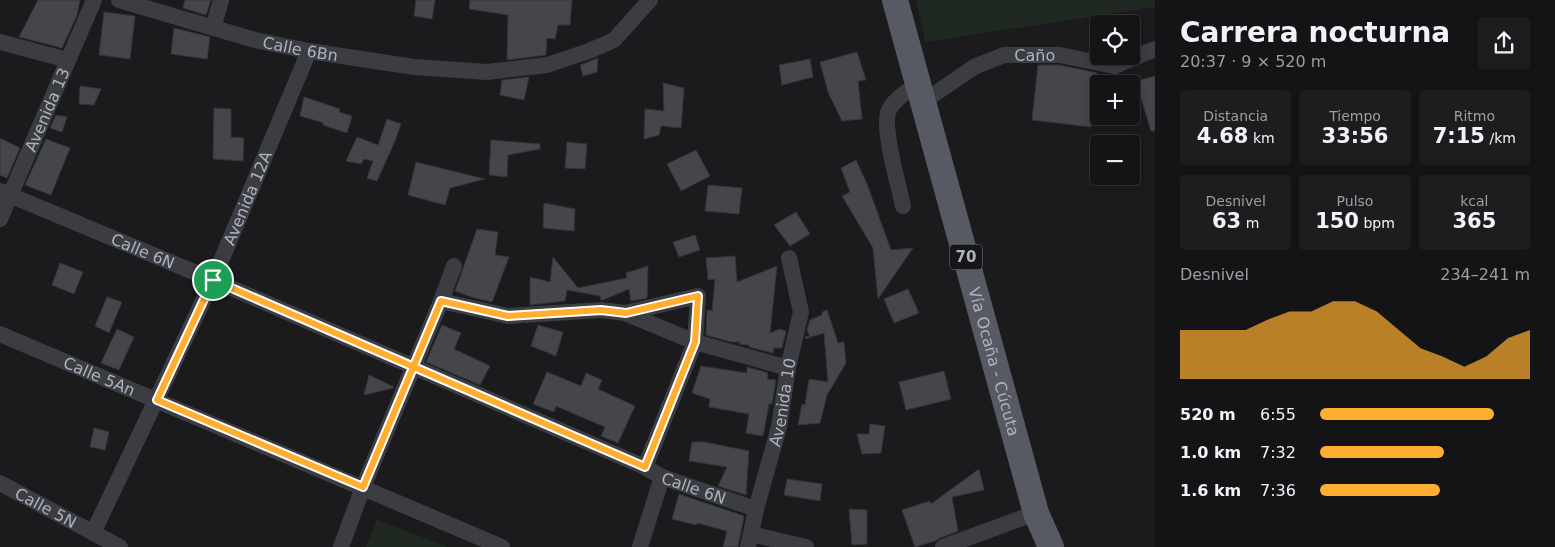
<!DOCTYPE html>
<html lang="es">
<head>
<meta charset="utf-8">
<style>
  :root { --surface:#141416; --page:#1d1d1f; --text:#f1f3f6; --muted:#9d9ea1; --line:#333335; --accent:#ffae31 }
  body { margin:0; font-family:"DejaVu Sans",sans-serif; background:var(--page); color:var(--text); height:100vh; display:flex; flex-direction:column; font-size:19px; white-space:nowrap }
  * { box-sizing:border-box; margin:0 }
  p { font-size:16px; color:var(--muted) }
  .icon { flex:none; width:28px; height:28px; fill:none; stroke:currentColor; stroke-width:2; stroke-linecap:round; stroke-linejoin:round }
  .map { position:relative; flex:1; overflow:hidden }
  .side { display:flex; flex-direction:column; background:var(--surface); width:400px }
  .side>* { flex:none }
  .buttons { position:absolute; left:1090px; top:15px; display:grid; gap:10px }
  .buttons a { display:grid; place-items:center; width:50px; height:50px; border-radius:5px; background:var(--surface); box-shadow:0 2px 8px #0003,0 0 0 1px var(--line); font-size:25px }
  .pin { position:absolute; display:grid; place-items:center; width:42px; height:42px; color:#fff; margin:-21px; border:2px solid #fff; border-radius:50%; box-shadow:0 1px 5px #0007 }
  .round { display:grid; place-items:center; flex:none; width:52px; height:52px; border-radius:5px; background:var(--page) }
  .head { display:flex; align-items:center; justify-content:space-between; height:85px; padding:0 25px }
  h1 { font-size:28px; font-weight:700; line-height:38px }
  .stats { display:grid; grid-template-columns:repeat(3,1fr); gap:8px; height:85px; padding:5px 25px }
  .stats div { display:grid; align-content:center; border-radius:5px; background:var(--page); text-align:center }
  .stats b { font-size:21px; font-weight:700 }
  .stats small { font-size:14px; font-weight:400 }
  .stats p { font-size:14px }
  .chart { height:140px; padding:10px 25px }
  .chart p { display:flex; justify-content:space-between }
  .chart svg { width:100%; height:90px; margin-top:5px; fill:var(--accent); opacity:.7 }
  ul { padding:0 25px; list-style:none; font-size:16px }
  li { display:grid; grid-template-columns:80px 60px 1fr; align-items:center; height:38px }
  li i { height:12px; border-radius:6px; background:var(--accent) }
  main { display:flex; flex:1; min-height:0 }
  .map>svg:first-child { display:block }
  .green { fill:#202921 }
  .building { fill:#45464a; stroke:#34353a }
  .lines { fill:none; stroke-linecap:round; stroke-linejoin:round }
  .street { stroke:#3b3d43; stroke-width:16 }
  .primary { stroke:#575a62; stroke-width:26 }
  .route-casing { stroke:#fff; stroke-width:10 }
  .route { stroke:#ffae31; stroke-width:6 }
  .labels { text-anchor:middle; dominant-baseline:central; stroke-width:4; stroke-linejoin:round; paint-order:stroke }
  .shield { fill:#161618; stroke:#7f848c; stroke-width:1 }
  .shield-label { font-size:15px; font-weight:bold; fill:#acb3be }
  .street-label { font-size:16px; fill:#acb3be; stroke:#161618 }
</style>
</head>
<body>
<main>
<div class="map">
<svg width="1155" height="547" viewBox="0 0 1155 547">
  <rect width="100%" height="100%" fill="#1b1b1d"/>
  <g class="green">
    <path d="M916,0H1155V7L925,42Z"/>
    <path d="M377,520L448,547H366Z"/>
  </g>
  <g class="building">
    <path d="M38,0H80L77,15L62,48L19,37Z"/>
    <path d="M185,0H211L206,15L183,8Z"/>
    <path d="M416,0H435L432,19L414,16Z"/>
    <path d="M470,0H572L570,25H558L555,39L547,38L546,55L507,60L508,15L469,9Z"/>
    <path d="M104,12L135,16L130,59L99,55Z"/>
    <path d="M174,28L210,37L207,59L171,54Z"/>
    <path d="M857,52L866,80L858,81L862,119L842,121L828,92L820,62Z"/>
    <path d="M598,58L597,72L583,76L580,65Z"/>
    <path d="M810,59L813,77L782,85L779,65Z"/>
    <path d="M1038,65H1059L1097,73L1091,127L1032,120Z"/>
    <path d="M1155,76V131H1151L1136,81Z"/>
    <path d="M529,77L524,100L500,95L502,80Z"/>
    <path d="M663,83L684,88L681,128L661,126L659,135L644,139L645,109L664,111Z"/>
    <path d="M80,86L101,89L94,105L79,104Z"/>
    <path d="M304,97L340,109L339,112L352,116L347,133L323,125L324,123L300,116Z"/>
    <path d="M214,108L231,109V137L244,138L243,161L213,159Z"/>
    <path d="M56,115L67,117L62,132L50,128Z"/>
    <path d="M387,119L401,124L395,141L377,181L367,178L373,161L364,159L361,164L346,161L357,137L378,145Z"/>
    <path d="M0,138L20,148L7,178L0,175Z"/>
    <path d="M46,139L70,148L51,195L25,185Z"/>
    <path d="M491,140L540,144V149L508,155L507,177L489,175Z"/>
    <path d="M567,142L587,144L585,169L565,168Z"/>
    <path d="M696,150L710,176L681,191L667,164Z"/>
    <path d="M856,160L867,184L891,250L913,248L878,299L873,248L842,196L850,192L841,168Z"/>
    <path d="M416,162L485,179L450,188L445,205L408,195Z"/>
    <path d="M708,185L742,188L739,214L705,211Z"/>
    <path d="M544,203L575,209L574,231L543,228Z"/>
    <path d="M796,212L810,234L790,246L774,225Z"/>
    <path d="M477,229L498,232L495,255L509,257L492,302L471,297L455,291Z"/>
    <path d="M695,235L700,250L679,257L673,242Z"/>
    <path d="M735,256L737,282L777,266L770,333L780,329L786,331L782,348H774L773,353L749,347V345L738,344L741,342H731L706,335L707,310L712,311L715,279L708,280L706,258Z"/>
    <path d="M553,257L578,288L627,278L626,273L648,266L647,298L631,301L629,289L603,300H601L600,296L567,290L565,301L530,305V277L550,282Z"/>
    <path d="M60,263L83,272L74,294L52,285Z"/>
    <path d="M908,289L919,313L894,323L884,299Z"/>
    <path d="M107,297L122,302L109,333L95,326Z"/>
    <path d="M827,310L838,343L844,342L846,363L827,395L820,423L798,425L802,404L805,405L809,379L828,382L824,333L805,339L806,336L810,337L807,330L810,320L822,315V312Z"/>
    <path d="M442,325L461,333L454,349L490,366L480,385L426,362Z"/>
    <path d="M538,325L563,332L556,356L531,346Z"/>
    <path d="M117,329L134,337L119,370L101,363Z"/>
    <path d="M701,366L747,373V367L768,373L767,379L776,380L772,404H769L763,436L746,433L749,414L709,407L710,399L692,393Z"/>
    <path d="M944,371L951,399L906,410L899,382Z"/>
    <path d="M547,372L581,386L586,373L602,380L598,389L635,406L618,443L601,436L605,427L556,406L554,412L533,404Z"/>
    <path d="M369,375L394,387L393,388L364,395Z"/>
    <path d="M870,424L885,426L881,453L862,454L857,434H869Z"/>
    <path d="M94,428L109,432L105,450L90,447Z"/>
    <path d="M692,442H704L749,451L746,495L718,486L727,467L689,461Z"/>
    <path d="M979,469L984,490L952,497L958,531L940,538L935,541L915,547L902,510L930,501L931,504Z"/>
    <path d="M787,479L822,484L820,501L784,495Z"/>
    <path d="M679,494L744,516L738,547H723L727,531L697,523L696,525L672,519Z"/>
    <path d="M849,509L867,510V544L852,545Z"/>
  </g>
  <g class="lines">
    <g class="street">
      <path id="s1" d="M119,0L255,40L309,51L414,67L487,72L547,65L589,51L614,40L650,0"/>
      <path d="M213,28L221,0"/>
      <path d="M0,42L68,60"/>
      <path id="s2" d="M923,102L974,67L1004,55H1060L1114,66L1155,49"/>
      <path id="s3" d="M0,191L213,280L645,467L662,477L756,509"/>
      <path d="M903,206C899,186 881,127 889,110C895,98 908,91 918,85"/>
      <path id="s4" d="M0,219L94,0"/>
      <path d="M441,301L508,316L601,310L625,313L695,342L788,368"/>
      <path d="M625,313L698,296L695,342L645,467"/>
      <path id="s5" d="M0,334L502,547"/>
      <path id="s6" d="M0,483L120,547"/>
      <path id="s7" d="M93,533L213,280L309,51"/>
      <path d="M751,534L806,547"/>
      <path d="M341,547L363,487L441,301L454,266"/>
      <path d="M640,547L662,477"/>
      <path id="s8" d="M748,547L756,509L779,427L788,368L801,312L789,258"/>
      <path d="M943,547L1036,513"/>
    </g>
    <path class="primary" id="s9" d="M895,0L1036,513L1051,547"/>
  </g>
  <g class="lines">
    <g class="route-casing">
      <path id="route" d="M213,280L157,400L363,487L441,301L508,316L601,310L626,313L698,296L695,342L645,467L213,280"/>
    </g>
    <use href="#route" class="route"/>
  </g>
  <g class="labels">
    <rect class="shield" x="950" y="244.5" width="32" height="25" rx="4"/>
    <g class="shield-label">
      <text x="966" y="257">70</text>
    </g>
    <g class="street-label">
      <text stroke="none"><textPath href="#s1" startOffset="188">Calle 6Bn</textPath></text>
      <text stroke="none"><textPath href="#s2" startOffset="125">Caño</textPath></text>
      <text stroke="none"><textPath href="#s4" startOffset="119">Avenida 13</textPath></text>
      <text stroke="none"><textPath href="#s7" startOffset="369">Avenida 12A</textPath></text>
      <text stroke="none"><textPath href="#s3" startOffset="155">Calle 6N</textPath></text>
      <text stroke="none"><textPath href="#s9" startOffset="375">Vía Ocaña - Cúcuta</textPath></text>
      <text stroke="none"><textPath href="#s5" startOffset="108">Calle 5An</textPath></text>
      <text stroke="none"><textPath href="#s8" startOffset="149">Avenida 10</textPath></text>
      <text stroke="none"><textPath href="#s3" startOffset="755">Calle 6N</textPath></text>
      <text stroke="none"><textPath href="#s6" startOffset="52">Calle 5N</textPath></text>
    </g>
  </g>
</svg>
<div class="buttons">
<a><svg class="icon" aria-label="locate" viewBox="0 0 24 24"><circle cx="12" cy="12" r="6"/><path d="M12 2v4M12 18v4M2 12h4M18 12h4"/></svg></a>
<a>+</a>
<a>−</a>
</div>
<div class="pin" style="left:213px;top:280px;background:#1e9e55"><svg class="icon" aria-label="arrive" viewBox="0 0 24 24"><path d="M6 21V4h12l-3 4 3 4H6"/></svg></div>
</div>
<section class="side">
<div class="head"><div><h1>Carrera nocturna</h1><p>20:37 · 9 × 520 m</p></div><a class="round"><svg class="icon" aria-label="share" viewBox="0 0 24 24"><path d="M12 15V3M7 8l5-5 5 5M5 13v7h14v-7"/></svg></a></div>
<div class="stats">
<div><p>Distancia</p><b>4.68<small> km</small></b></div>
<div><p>Tiempo</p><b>33:56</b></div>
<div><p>Ritmo</p><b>7:15<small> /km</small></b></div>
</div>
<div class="stats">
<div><p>Desnivel</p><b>63<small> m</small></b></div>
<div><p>Pulso</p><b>150<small> bpm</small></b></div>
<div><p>kcal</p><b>365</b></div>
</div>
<div class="chart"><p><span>Desnivel</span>234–241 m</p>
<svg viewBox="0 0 160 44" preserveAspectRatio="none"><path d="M0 44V20L10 20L20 20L30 20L40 15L50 11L60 11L70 6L80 6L90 11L100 20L110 29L120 33L130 38L140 33L150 24L160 20V44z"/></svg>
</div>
<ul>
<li><b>520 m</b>6:55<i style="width:83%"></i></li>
<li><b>1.0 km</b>7:32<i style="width:59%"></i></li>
<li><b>1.6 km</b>7:36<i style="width:57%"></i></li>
</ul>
</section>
</main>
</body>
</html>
